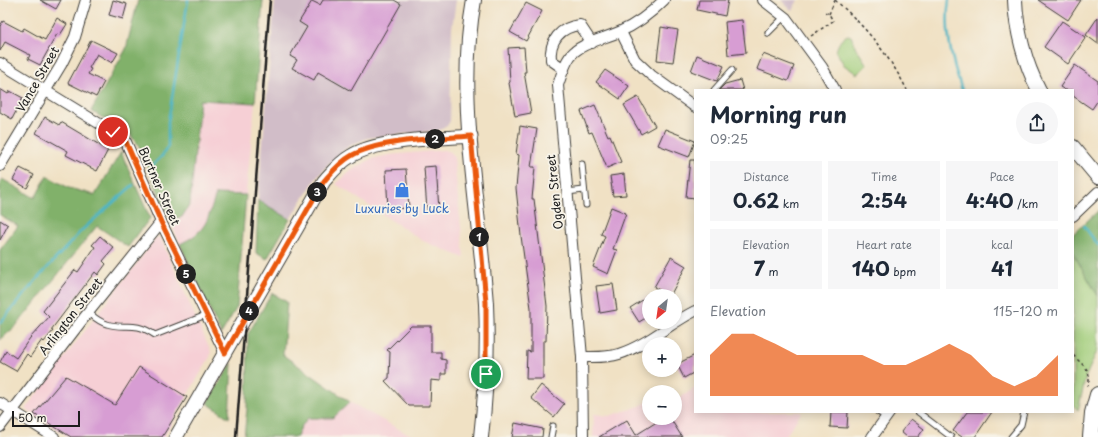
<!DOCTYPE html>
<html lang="en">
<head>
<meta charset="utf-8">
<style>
  :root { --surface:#fff; --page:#f6f6f7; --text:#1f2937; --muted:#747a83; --accent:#ea580c }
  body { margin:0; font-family:"Playpen Sans",sans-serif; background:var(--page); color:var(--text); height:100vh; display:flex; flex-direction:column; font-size:15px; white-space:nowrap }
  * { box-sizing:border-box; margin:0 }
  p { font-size:13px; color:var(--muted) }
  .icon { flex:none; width:22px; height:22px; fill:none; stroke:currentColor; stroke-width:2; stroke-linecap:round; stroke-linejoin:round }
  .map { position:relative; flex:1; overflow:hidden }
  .drawer { position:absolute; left:694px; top:89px; width:380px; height:324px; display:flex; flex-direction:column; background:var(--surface); border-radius:0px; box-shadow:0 2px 10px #0003 }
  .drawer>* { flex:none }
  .needle { width:26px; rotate:209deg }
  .buttons { position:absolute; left:642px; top:289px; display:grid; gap:8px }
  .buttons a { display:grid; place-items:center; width:40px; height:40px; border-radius:50%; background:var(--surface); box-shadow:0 2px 10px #0003; font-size:20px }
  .scale { position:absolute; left:12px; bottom:10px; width:68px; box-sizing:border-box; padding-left:4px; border:2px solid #1c1c1c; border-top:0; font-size:11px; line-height:14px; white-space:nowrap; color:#1c1c1c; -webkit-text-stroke:3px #f7f3e8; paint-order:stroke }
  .pin { position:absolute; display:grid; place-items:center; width:34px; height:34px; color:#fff; margin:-17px; border:2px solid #fff; border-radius:50%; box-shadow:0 1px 4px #0007 }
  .km { position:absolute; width:20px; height:20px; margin:-10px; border-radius:50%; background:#222; color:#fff; font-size:11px; line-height:20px; text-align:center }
  .round { display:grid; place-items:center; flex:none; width:42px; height:42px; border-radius:21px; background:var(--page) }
  .overview { display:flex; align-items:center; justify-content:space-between; height:68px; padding:0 16px }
  h1 { font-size:22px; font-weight:700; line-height:30px }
  .stats { display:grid; grid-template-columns:repeat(3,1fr); gap:6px; height:68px; padding:4px 16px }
  .stats div { display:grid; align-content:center; border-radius:0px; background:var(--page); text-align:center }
  .stats b { font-size:20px; font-weight:700 }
  .stats small { font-size:11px; font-weight:400 }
  .stats p { font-size:11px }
  .chart { height:112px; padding:8px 16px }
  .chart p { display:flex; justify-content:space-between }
  .chart svg { width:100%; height:72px; margin-top:4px; fill:var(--accent); opacity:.7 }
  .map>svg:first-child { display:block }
  .built { fill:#f6cfd5 }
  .industrial { fill:#d1bdc8 }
  .green { fill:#a2ce7b; stroke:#5f754c }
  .forest { fill:#81b16b; stroke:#4e6644 }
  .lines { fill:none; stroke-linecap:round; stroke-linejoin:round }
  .stream { stroke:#47b4c4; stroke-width:2.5 }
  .building { fill:#d79dd3 }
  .service-casing { stroke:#3c3a35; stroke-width:7 }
  .minor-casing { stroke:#3c3a35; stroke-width:12 }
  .tertiary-casing { stroke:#3c3a35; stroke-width:15 }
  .secondary-casing { stroke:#3c3a35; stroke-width:16 }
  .primary-casing { stroke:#3c3a35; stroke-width:18 }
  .path { stroke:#3c3a35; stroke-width:1.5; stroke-dasharray:3 3; stroke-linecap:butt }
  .service { stroke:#fff; stroke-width:5 }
  .minor { stroke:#fff; stroke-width:10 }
  .tertiary { stroke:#fff; stroke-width:13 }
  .secondary { stroke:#fff; stroke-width:14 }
  .primary { stroke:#fff; stroke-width:16 }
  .rail { stroke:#1c1c1c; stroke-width:2.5 }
  .route-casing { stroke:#fff; stroke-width:8 }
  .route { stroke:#ea580c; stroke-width:5 }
  .labels { text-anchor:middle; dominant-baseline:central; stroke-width:3.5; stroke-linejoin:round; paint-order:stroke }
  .street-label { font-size:12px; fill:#1c1c1c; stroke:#f7f3e8 }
  .shop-label { font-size:12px; fill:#366cbe; stroke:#f7f3e8 }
</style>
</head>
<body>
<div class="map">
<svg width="1098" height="437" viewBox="0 0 1098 437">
  <rect width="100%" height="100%" fill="#f7f3e8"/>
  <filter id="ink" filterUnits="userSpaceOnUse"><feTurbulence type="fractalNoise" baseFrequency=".025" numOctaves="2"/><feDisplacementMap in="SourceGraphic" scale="8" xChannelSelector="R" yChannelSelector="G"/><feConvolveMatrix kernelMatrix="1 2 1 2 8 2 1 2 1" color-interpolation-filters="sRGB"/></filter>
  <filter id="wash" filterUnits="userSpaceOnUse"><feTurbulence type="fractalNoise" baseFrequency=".012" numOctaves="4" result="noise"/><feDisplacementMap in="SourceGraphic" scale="16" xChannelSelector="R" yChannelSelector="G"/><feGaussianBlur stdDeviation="0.9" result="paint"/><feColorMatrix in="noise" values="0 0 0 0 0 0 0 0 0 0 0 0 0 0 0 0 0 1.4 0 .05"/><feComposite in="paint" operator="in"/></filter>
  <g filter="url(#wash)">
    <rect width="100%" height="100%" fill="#f0e1c4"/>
    <g class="built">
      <path d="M200,100L255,103L246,195L216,194L207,222L195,236L180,244L170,220L182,217L190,204Z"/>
      <path d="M444,150L451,152L454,158L464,258L423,241L336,184L352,170L371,159L389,155Z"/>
      <path d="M160,237L211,352L210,357L163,437H71L25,409L156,238Z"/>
      <path d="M695,388V412H802L785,437H593L594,414L609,416L640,406L649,401V418H675V395L678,399Z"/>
      <path d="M350,402L404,432L417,437H297L301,427L308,418H333Z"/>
    </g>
    <g class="industrial">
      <path d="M275,0H456L452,28L450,121L447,126L440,130L367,138L349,146L330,162L317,177L290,219L258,200Z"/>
      <path d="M781,0H798L792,11Z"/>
    </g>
    <g class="green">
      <path d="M848,35L851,36L856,48L867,65L857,74L844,65L836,51C838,44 841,38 848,35Z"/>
      <path d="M1073,253L1098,296V349L1086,376L1078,410L1073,405Z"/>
    </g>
    <g class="forest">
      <path d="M138,0H263L255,103L200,100L190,204L182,217L170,220L139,146L129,133L91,111L126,49Z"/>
      <path d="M121,152L150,218L128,247L97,226L17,325L0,340V250L18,226L0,215V182L2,179L35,198L47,176L69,188L95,195Z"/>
      <path d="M216,194L246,195L237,307L221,334L180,244C207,231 207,221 216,194Z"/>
      <path d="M258,200L290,219L267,259L256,253Z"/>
      <path d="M1098,211V296L1073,253V234Z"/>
      <path d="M272,293L287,302L283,355L350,402L333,418H308L301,427L297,437H244L247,409L248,334Z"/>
      <path d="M232,363L229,418L207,403Z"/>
    </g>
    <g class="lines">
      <g class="stream">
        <path d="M949,0C944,30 952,62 962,90"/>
        <path d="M151,167L162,156L168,146V122L188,0"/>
        <path d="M1084,226L1098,245"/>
        <path d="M0,323L38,278L82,230L133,185"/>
      </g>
    </g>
    <g id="blocks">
      <g class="building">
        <path d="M40,0H61L56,9Z"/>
        <path d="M113,0L127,4L123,19L109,15Z"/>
        <path d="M323,0H394L401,4L351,91L318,72L314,80L292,68L297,60L290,56L307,27L299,22L312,1L320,5Z"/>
        <path d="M699,0H728L725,16L697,10Z"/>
        <path d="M1038,0H1081L1068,20Z"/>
        <path d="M526,3L542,11L526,41L510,32Z"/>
        <path d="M1098,17V44L1086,35Z"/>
        <path d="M57,18L67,24L60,35L57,34L40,65L28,59L30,55L5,42L0,51V26L3,21L22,31L24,28L45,40Z"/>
        <path d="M742,20L746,53L728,55L725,22Z"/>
        <path d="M1062,21L1086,37L1068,64L1044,47Z"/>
        <path d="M661,27L678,30L673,62L657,60Z"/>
        <path d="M91,40L118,53L112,63L97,54L89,68L91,69L88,74L104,82L96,97L68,83Z"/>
        <path d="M524,47L526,72H524L531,113L515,116L509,83L510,82L508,48Z"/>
        <path d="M763,54L794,66L788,81L757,69Z"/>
        <path d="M697,55L724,66L717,81L691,71Z"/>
        <path d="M1075,65L1098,81V100L1092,109L1073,96V90H1065L1060,87Z"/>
        <path d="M605,70L629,86L620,99L596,82Z"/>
        <path d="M740,80L743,90H719L725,84Z"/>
        <path d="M0,89L8,94L10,91L23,98L12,119L0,112Z"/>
        <path d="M638,97L655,126L641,134L624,105Z"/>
        <path d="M595,105L608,136L610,135L621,162L607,168L592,132L589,133L581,111Z"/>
        <path d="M45,117L59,125L61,122L108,150L97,171L66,155L68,151L36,133Z"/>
        <path d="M520,126L537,129L531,167H535L532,199H534L547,306L546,341H543V379H526L527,351L531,352V308L521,236L516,188L519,155L516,154Z"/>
        <path d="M665,129L695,141L689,157L658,145Z"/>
        <path d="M690,160H695V198L686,197Z"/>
        <path d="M436,166L439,210L427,211L424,167Z"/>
        <path d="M20,168L34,175L27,188L13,180Z"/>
        <path d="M406,169L409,208L388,209L386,170Z"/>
        <path d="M624,174L626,195L613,196L610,176Z"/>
        <path d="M611,207L626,213L613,249L617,250L608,274L593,267L605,236L601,234Z"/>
        <path d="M0,220L8,225L0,240Z"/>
        <path d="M100,236L114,248L103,261L106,264L98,275L95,272L51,330L53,331L44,342L42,340L30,357L27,354L16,371L0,362L6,351L16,358L30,338L49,317L43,311L75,270L78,272L95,247L92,245Z"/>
        <path d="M671,257L686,266L670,296L654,287Z"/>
        <path d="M613,284L617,310L600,313L596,286Z"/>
        <path d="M649,296V316L639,322L630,308Z"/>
        <path d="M411,326H431V352H441V359L446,360V374H441V381L431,380L430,406H409L385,381L389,378L390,352L387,350Z"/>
        <path d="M695,355V372L684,378L677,364Z"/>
        <path d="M139,367L187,397L162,437H71L34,414L66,376L115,405Z"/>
        <path d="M541,385L564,404L554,417L531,398Z"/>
        <path d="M831,412H848L847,428L830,427Z"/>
        <path d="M967,412H992L975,437H962L953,431Z"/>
        <path d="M663,418H670L682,437H599L627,420L636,435Z"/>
        <path d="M911,419L924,429L918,437H907L901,432Z"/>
        <path d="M515,423L543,429L542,437H512Z"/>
      </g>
    </g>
  </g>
  <g filter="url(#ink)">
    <use href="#blocks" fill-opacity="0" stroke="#3c3a35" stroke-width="1"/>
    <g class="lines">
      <g class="service-casing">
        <g id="service">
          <path d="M768,33L784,17"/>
          <path d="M714,90L732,70"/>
          <path d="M582,164L586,205"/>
          <path d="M567,192L584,190"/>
          <path d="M88,312C94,317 99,322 107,324C126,330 133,320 155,335L206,315"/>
          <path d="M878,412L886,417"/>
          <path d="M918,412L951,437"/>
          <path d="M551,437L553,426"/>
          <path d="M1011,437L1021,425L1024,412"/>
        </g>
      </g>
      <g class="minor-casing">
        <g id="minor">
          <path d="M763,0L786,18L822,67L835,90"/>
          <path d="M621,32L635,60L651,75L695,107"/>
          <path d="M0,63L113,132L126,142L161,222L225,353"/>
          <path d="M564,69L551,60C549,41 560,27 580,25L592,43"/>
          <path d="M0,166L61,65L75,37L86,0"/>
          <path d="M1073,216L1098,192"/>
          <path d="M582,357C594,357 607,358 619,354C647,345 669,324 695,311"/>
          <path d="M0,403L54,437"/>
          <path d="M0,427L83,319L161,222"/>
          <path d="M583,437L582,357L558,85C562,74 565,60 574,52C585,42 606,38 619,32C636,25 651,13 664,0"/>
          <path d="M872,437L890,412"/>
        </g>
      </g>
      <g class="tertiary-casing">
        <path id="tertiary" d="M176,437L324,181C332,172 340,162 351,156C378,139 438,139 471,136"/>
      </g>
      <g class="secondary-casing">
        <g id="secondary">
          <path d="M474,0C456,100 479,204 486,304C488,349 486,393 481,437"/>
          <path d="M1015,0C1016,29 1025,64 1039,90"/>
          <path d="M1073,147L1098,177"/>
        </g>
      </g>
      <g class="primary-casing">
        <path id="primary" d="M1091,437L1093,413L1098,395"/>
      </g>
      <g class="path">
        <path d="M835,0C864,25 890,56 907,90"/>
        <path d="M829,14L835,0"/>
        <path d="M811,36L833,21L829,14L825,12"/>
        <path d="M1073,355C1084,367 1092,369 1088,386"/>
      </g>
      <use href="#service" class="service"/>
      <use href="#minor" class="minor"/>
      <use href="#tertiary" class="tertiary"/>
      <use href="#secondary" class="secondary"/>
      <use href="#primary" class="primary"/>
      <path class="rail" d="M236,437L270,0"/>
    </g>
  </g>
  <g class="lines" filter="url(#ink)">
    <g class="route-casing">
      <path id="route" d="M113,132L126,142L161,222L225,353L324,181C332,172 340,162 351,156C379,139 438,139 471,136L486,302V374"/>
    </g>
    <use href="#route" class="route"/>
  </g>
  <defs>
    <g id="shop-bare" transform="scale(1.2)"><path d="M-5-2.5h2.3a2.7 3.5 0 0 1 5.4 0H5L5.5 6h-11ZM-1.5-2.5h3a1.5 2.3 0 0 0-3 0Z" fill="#3f7fe0" stroke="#f7f3e8" stroke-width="2.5" paint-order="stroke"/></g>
  </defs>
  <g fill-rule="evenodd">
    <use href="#shop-bare" x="402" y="190"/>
  </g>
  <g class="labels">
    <g class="street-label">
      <text transform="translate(37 79) rotate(-60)">Vance Street</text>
      <text transform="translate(160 186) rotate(66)">Burtner Street</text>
      <text transform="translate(554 192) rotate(-96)">Ogden Street</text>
      <text transform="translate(70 316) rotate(-52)">Arlington Street</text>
    </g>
    <g class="shop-label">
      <text x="402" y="208">Luxuries by Luck</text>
    </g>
  </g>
</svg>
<div class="buttons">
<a><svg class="needle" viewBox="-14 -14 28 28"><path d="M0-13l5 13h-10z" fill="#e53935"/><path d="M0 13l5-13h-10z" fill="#747a83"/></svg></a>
<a>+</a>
<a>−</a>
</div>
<div class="scale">50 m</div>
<div class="pin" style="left:486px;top:374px;background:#1e9e55"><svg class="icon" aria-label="arrive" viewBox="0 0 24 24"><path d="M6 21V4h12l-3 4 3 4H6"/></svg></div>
<div class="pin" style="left:113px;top:132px;background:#d93025"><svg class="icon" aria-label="check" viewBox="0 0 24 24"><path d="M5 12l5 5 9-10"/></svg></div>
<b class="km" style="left:479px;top:237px">1</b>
<b class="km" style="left:435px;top:139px">2</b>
<b class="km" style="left:317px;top:192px">3</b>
<b class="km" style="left:249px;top:311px">4</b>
<b class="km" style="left:186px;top:274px">5</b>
<section class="drawer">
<div class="overview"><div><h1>Morning run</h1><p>09:25</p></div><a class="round"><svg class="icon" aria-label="share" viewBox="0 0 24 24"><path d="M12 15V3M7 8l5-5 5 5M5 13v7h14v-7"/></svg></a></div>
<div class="stats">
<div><p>Distance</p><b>0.62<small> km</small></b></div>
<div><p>Time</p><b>2:54</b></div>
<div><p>Pace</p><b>4:40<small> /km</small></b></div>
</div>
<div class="stats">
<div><p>Elevation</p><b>7<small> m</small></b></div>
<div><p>Heart rate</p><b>140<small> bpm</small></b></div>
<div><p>kcal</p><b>41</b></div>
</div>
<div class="chart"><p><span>Elevation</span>115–120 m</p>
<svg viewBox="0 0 160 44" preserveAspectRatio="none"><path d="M0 44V19L10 6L20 6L30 12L40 19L50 19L60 19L70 19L80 25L90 25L100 19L110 12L120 19L130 32L140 38L150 32L160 19V44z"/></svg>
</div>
</section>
</div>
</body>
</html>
